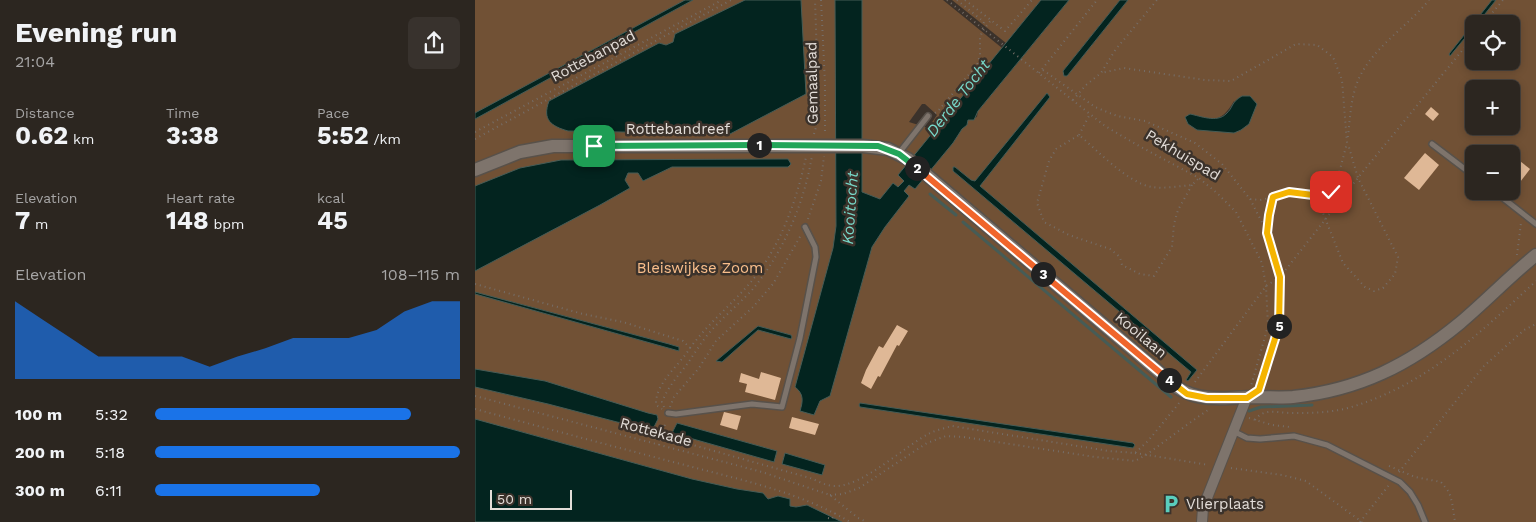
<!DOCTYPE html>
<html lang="en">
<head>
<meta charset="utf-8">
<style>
  :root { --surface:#2c2620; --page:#38322d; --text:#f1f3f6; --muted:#a6a5a5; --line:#48433e; --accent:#1a73e8 }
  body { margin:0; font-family:"Work Sans",sans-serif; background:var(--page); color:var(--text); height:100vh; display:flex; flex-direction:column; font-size:19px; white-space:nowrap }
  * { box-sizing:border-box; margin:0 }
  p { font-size:16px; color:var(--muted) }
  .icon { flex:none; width:28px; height:28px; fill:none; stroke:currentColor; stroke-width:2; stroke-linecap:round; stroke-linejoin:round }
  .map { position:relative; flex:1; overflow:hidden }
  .sheet { display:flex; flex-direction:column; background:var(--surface); width:475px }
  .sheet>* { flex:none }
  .tools { position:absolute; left:990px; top:15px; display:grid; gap:10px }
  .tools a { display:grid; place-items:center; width:55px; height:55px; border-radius:8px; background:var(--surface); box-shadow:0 2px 8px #0003,0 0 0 1px var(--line); font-size:25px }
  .scale { position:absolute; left:15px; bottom:12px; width:82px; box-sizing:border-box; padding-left:5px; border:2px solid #e3ddd8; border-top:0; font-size:14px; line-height:18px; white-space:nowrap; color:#e3ddd8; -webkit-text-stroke:4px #3b322b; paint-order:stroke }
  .pin { position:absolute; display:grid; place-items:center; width:42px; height:42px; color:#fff; margin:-21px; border-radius:10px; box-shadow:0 2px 8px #0006 }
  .km { position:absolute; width:25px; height:25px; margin:-12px; border-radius:50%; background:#222; color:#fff; font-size:14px; line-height:25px; text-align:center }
  .round { display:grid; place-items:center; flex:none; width:52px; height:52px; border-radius:8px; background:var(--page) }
  .head { display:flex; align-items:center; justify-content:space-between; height:85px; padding:0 15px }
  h1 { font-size:28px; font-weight:700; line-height:38px }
  .metrics { display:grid; grid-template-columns:repeat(3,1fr); gap:8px; height:85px; padding:5px 15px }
  .metrics div { display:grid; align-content:center }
  .metrics b { font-size:25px; font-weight:700 }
  .metrics small { font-size:14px; font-weight:400 }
  .metrics p { font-size:14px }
  .chart { height:140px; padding:10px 15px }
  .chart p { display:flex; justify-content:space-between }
  .chart svg { width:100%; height:90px; margin-top:5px; fill:var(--accent); opacity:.7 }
  ul { padding:0 15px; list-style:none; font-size:16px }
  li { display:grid; grid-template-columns:80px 60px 1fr; align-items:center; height:38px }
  li i { height:12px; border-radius:6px; background:var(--accent) }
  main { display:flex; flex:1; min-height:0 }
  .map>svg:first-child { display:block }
  .green { fill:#715135; fill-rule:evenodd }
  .water { fill:#03241f; stroke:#465c56 }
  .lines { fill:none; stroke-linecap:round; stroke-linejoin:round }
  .stream { stroke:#465c56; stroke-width:3 }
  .building { fill:#dfb896 }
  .service-casing { stroke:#58514a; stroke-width:8 }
  .minor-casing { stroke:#58514a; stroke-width:12 }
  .tertiary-casing { stroke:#58514a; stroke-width:15 }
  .path { stroke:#766e68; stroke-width:2; stroke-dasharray:1 4; stroke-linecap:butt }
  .service { stroke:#7e746c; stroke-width:5 }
  .minor { stroke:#7e746c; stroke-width:10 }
  .tertiary { stroke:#7e746c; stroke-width:12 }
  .split-1-casing { stroke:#fff; stroke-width:10 }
  .split-2-casing { stroke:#fff; stroke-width:10 }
  .split-3-casing { stroke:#fff; stroke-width:10 }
  .split-4-casing { stroke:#fff; stroke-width:10 }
  .split-5-casing { stroke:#fff; stroke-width:10 }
  .split-6-casing { stroke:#fff; stroke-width:10 }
  .split-1 { stroke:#22a559; stroke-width:6 }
  .split-2 { stroke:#22a559; stroke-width:6 }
  .split-3 { stroke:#f0652b; stroke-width:6 }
  .split-4 { stroke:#f0652b; stroke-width:6 }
  .split-5 { stroke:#f5b400; stroke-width:6 }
  .split-6 { stroke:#f5b400; stroke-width:6 }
  .labels { text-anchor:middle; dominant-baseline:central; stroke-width:5; stroke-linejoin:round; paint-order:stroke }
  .street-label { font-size:15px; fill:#e3ddd8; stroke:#3b322b }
  .park-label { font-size:15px; fill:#f9be8b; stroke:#3b322b }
  .poi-label { font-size:15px; fill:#e3ddd8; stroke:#3b322b; text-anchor:start }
  .water-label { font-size:16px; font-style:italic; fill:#77d7c8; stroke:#3b322b }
</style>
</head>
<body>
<main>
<section class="sheet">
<div class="head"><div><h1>Evening run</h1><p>21:04</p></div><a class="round"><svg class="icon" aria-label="share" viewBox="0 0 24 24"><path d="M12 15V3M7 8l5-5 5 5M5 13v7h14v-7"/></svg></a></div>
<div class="metrics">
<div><p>Distance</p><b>0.62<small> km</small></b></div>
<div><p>Time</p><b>3:38</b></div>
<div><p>Pace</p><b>5:52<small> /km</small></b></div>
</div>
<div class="metrics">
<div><p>Elevation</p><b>7<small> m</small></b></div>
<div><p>Heart rate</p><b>148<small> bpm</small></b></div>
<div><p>kcal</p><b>45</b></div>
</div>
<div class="chart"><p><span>Elevation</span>108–115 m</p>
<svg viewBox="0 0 160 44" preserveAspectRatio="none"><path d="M0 44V6L10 15L20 24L30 33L40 33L50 33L60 33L70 38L80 33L90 29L100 24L110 24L120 24L130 20L140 11L150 6L160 6V44z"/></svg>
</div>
<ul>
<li><b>100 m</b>5:32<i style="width:84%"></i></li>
<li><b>200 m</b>5:18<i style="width:100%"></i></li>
<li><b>300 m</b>6:11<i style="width:54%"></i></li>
</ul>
</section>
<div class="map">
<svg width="1061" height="522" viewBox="0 0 1061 522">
  <rect width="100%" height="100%" fill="#3b322b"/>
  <g class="green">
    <path d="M0,0H372L387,106V0H468L527,48L460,130C471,129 490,133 493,120L502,117L503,111L594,0H645L588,71L590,76H592L653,0H1061V522H299L0,463ZM999,24H1036V61H999ZM999,89H1036V126H999ZM759,101V133L743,130L724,116C742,124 750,116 759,101ZM447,104H450L462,115L453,128L434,122ZM999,154H1036V191H999Z"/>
    <path d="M477,0H566L531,43Z"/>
  </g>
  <g class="water">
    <path d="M210,0H218L0,119V113Z"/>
    <path d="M270,0H326L331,94L255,134L93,131C76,126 67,120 74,101L184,43L191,45L198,42L200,34Z"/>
    <path d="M360,0H387V192L405,199L418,183L423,187L429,181L423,175L566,0H594L503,111L499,120H493L492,125L487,129L478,143L440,189L434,185L429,191L434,196L410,227L397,247L355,396L345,401L339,415L325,411C328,401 329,394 320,387L358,248L361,226Z"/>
    <path d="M645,0H653L592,76H589L588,71Z"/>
    <path d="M1017,0H1021L1002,24H999V27L975,56L974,54Z"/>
    <path d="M572,93L575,97L505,186L722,370L713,381L711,380L716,372L478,171V167H480L496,180L500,181Z"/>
    <path d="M767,96H775L782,104L774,124L766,130L759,133L722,130L713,124L710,117L715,114C725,116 742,123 751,114C759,107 755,103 767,96Z"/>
    <path d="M313,159L316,164L313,167H197L168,181L163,173H153L150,180L155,188L125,205L0,271V186L45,168L86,160Z"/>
    <path d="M0,292L194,344L204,347V351L0,294Z"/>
    <path d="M283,326L316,335L317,337L316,339L283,330L247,362L241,361Z"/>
    <path d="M0,369L70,381L173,413L182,415L183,419L179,427L175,429L142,422L73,404L0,387Z"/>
    <path d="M385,403L658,443L660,445L658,448L385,407L384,405Z"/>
    <path d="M0,419L217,479L262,489L288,493L293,499L303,496L315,499V506L321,507L332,505L367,522H0Z"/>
    <path d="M202,423L302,451L299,462L197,433Z"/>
    <path d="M310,453L350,465L347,475L307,464Z"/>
  </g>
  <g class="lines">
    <g class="stream">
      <path d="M455,194L481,215"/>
      <path d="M488,222L696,397"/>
      <path d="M774,411L786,407L837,405"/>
    </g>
  </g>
  <g class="building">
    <path d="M956,107L964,114L958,121L950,114Z"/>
    <path d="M950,153L964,165L944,190L929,178Z"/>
    <path d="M1036,154L1055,169L1036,194Z"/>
    <path d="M422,325L433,331L424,346L422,345L405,377L403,376L396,389L386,383L391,370L404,346L408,348Z"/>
    <path d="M286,372L306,378L300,400L270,392L272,384L264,382L266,373L284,379Z"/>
    <path d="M249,412L266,416L262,430L245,425Z"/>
    <path d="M317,417L344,424L340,435L314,428Z"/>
  </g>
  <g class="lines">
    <g class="service-casing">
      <g id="service">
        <path d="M957,144L999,176"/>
        <path d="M424,153L453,116"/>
        <path d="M1019,191L1061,224"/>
        <path d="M193,413L201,414L277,404L307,407L325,338L341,257L340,247L330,227"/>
        <path d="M758,431L772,438L785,439L819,436L852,445L925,482L935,492L943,505L950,522"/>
      </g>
    </g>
    <g class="minor-casing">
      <path id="minor" d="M727,522L728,508L772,397"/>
    </g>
    <g class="tertiary-casing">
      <path id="tertiary" d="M0,170L45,152L78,146H388L413,149L433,159L703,388C724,402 752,398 777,397C790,397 805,398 818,397C884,390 934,365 985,323C1011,301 1035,276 1061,255"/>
    </g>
    <g class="path">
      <path d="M346,0L350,83V134"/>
      <path d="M472,0L630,126L664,146L724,178L743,194L761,212L787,263L791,286L793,326L776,386"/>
      <path d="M482,0L509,22L507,27"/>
      <path d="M490,0L530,31L557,0"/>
      <path d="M1008,24L1028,0"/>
      <path d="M568,70L620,107L642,116L670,121L720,143L747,164L775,199L785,200L799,197L814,192L846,196L856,192L863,177L872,143L867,80L858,57L842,45L821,44L756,81L730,80L649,68L626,73"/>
      <path d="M564,73L622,0"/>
      <path d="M598,100L611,85L626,73L641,49L682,0"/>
      <path d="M460,113L463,111L502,65L505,55V38L507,32L516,20"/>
      <path d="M0,132L247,0"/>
      <path d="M339,134L344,117L340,0"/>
      <path d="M604,135L615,114"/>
      <path d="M873,137C875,118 876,94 885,76C901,45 932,27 954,0"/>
      <path d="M0,139L256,0"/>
      <path d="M717,185L703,210L699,224L697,247L679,276L665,274L647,265L645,257L635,249L594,235L569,222L562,203L574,161L581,149L604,135C622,150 654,184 677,187C690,189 704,186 717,185L724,178"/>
      <path d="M838,197L844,203L868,263L890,287L899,291L908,288L920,274L923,257L883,178L873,144"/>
      <path d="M775,199L792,232"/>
      <path d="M333,219L346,181L349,156"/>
      <path d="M1042,255L1046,223"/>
      <path d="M0,284L108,314L148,322L208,341L215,348C204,366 180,383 181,405L187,409"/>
      <path d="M215,348C234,322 260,302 280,277C307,242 322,199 331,157"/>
      <path d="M720,382L791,286L805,277L886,174L999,36"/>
      <path d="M786,385L804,330L805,277L793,233L794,215L799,197"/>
      <path d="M0,396L287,472L355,495L383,518L392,522"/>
      <path d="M189,407L187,402C192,389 201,378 210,367C218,356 225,344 234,333C247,318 263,305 277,290C308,253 329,204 337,156"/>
      <path d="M195,407L199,397L224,368L241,341L278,307L298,284L326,235"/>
      <path d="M0,409C70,428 140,447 210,465C266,480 325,492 375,522"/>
      <path d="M774,418L797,425L815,427"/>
      <path d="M780,420C784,415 787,413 793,412C800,411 808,413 816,413C835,413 854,413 873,408C950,386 1004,334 1061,281"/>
      <path d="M186,436L335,478C343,481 351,486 360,486C387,487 430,446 455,433C462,430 470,428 477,426L634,451L660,453L673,441L705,402"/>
      <path d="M184,445L191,421"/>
      <path d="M660,453L734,465"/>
      <path d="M914,466L940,477L966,482L974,492L977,502L980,522"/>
      <path d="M756,468L807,475L831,481L887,522"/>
      <path d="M924,472L1009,366L1049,330L1061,324"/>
      <path d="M355,495L368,494L384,488L452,443L471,436L489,437L620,457L660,461L671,455L720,419L733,410"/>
      <path d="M353,518L357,519L360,513"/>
      <path d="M885,522L914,485"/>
    </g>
    <use href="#service" class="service"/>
    <use href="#minor" class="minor"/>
    <use href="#tertiary" class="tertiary"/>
  </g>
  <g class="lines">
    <g class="split-1-casing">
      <path id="split-1" d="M119,146L284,145"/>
    </g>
    <g class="split-2-casing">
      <path id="split-2" d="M284,145L403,146L424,154L442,168"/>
    </g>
    <g class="split-3-casing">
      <path id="split-3" d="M442,168L568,274"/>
    </g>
    <g class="split-4-casing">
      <path id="split-4" d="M568,274L694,380"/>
    </g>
    <g class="split-5-casing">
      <path id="split-5" d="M694,380L712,394L732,398H772L784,390L804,326"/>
    </g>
    <g class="split-6-casing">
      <path id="split-6" d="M804,326L805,277L792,233L794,215L798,197L814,192L846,196L856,192"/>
    </g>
    <use href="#split-1" class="split-1"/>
    <use href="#split-2" class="split-2"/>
    <use href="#split-3" class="split-3"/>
    <use href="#split-4" class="split-4"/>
    <use href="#split-5" class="split-5"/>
    <use href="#split-6" class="split-6"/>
  </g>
  <defs>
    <g id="parking-bare" transform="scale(1.5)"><path d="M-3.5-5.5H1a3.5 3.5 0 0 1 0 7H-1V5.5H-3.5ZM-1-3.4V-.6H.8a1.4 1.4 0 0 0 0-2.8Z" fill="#5acebd" stroke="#3b322b" stroke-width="2.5" paint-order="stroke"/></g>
  </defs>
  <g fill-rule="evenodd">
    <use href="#parking-bare" x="696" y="504"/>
  </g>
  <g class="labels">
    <g class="street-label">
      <text transform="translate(118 56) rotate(-28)">Rottebanpad</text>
      <text transform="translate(337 83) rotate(-91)">Gemaalpad</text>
      <text x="203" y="129">Rottebandreef</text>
      <text transform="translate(708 155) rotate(31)">Pekhuispad</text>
      <text transform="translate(666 335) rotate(40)">Kooilaan</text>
      <text transform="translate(181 432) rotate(15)">Rottekade</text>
    </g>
    <g class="park-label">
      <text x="225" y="268">Bleiswijkse Zoom</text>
    </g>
    <g class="poi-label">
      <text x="711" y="504">Vlierplaats</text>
    </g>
    <g class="water-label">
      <text transform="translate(483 98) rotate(-52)">Derde Tocht</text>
      <text transform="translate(375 208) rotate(-86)">Kooitocht</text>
    </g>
  </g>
</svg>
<div class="tools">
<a><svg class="icon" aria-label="locate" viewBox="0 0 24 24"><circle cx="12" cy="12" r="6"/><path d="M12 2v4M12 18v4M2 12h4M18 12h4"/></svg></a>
<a>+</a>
<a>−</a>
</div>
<div class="scale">50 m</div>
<div class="pin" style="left:119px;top:146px;background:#1e9e55"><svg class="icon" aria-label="arrive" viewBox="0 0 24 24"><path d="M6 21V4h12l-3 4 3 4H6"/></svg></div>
<div class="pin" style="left:856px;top:192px;background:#d93025"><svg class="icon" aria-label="check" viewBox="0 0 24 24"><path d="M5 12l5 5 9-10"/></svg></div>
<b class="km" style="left:284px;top:145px">1</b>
<b class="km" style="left:442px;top:168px">2</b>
<b class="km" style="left:568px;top:274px">3</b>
<b class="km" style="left:694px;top:380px">4</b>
<b class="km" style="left:804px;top:326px">5</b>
</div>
</main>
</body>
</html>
